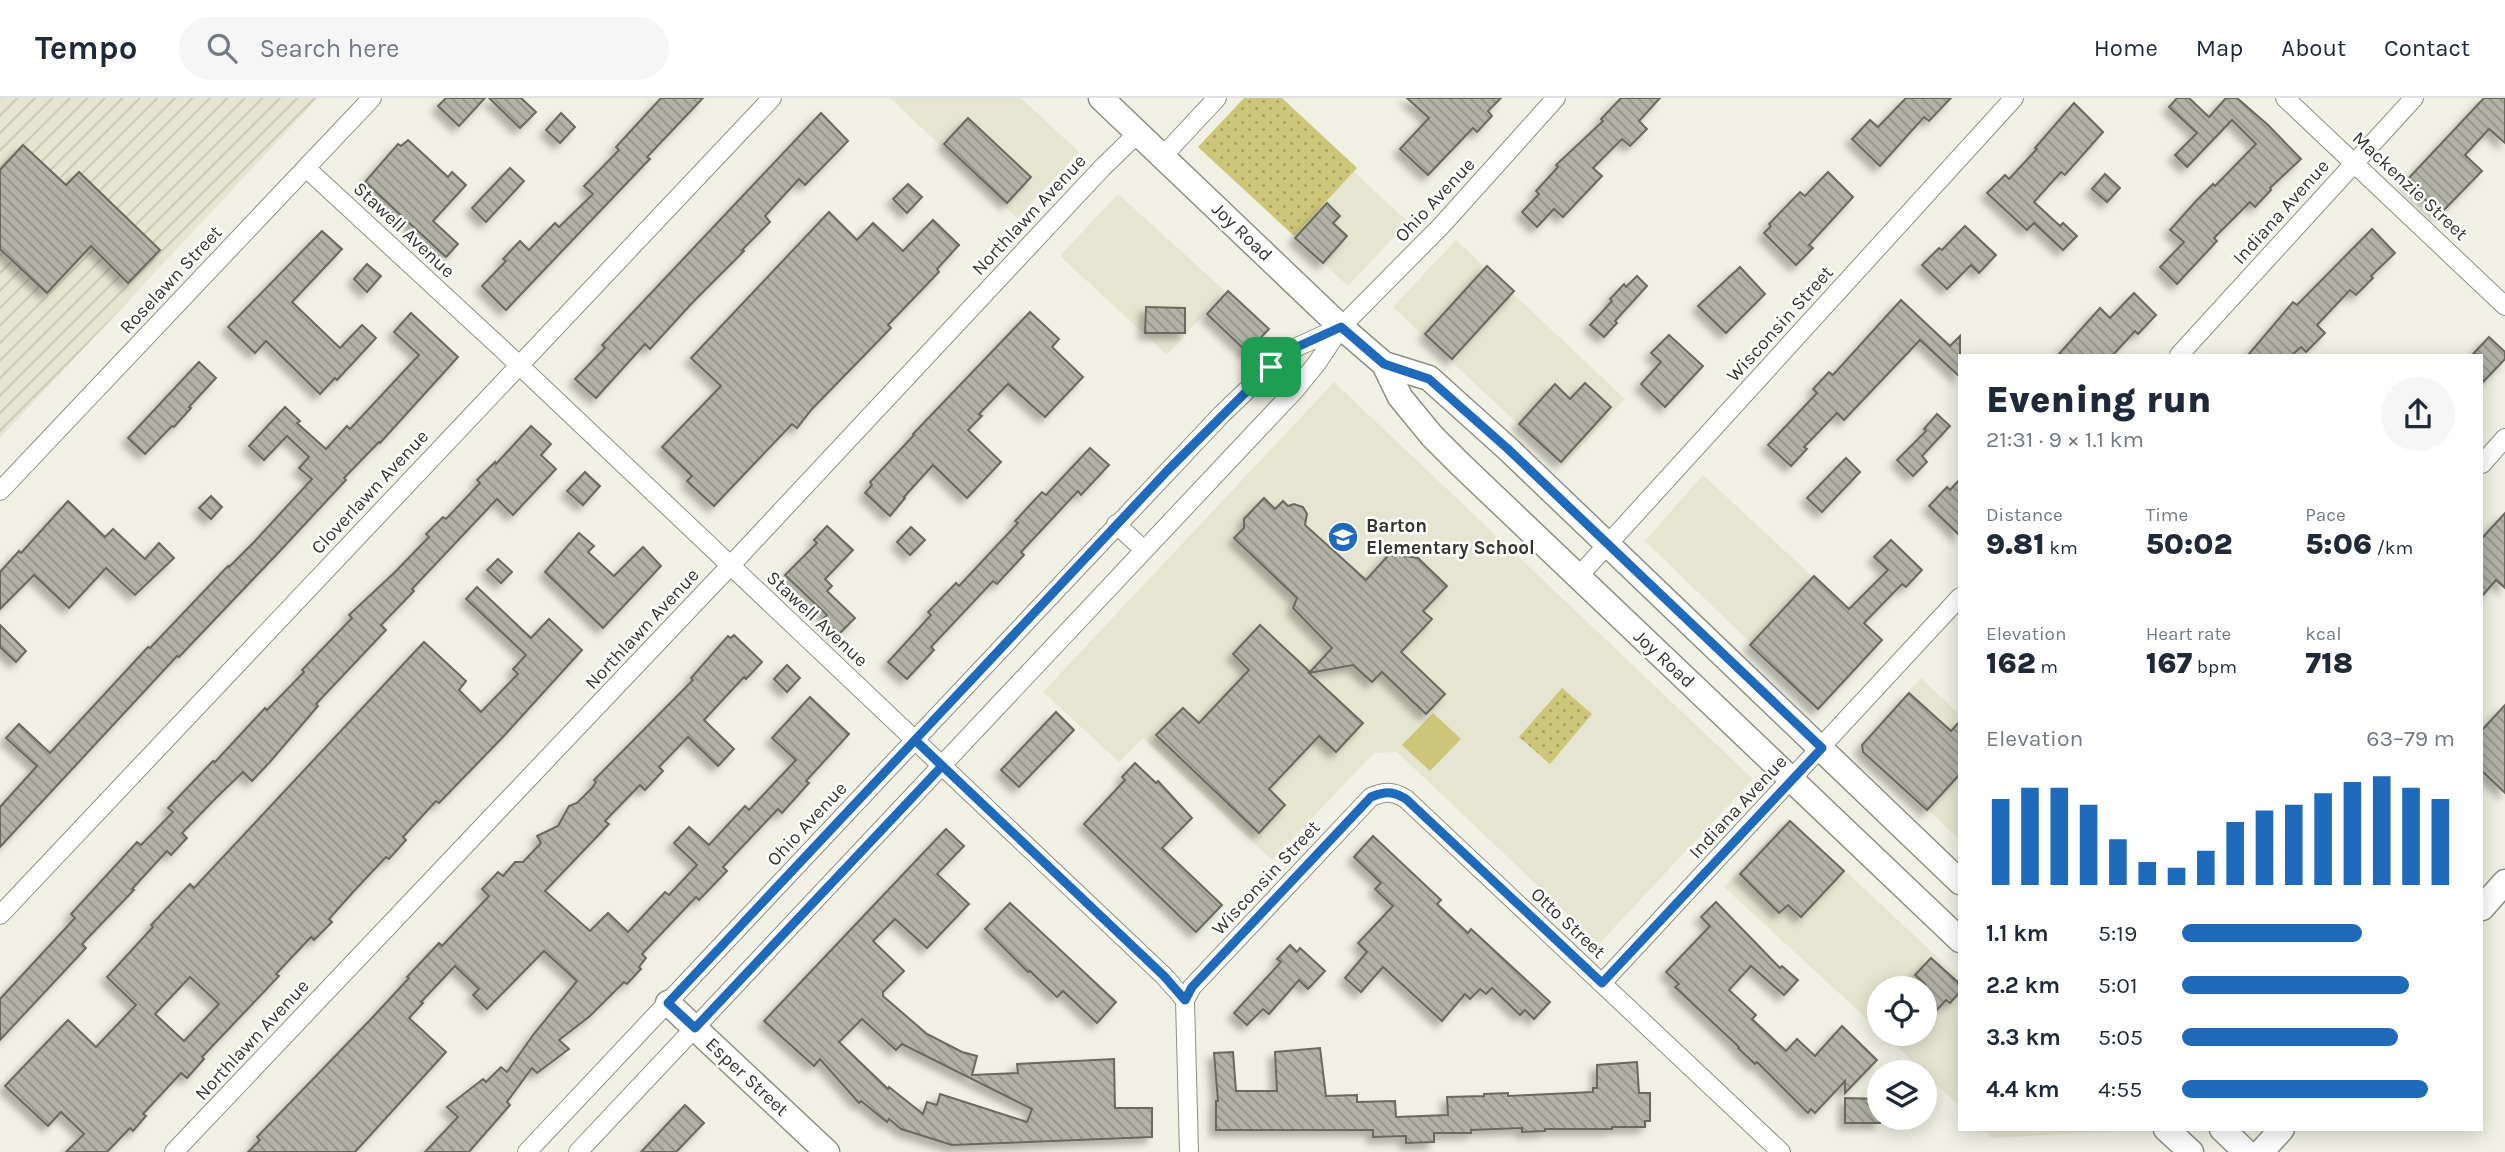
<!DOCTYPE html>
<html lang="en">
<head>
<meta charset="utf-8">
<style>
  :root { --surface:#fff; --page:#f6f6f7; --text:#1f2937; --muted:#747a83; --line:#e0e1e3; --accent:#1f6aba }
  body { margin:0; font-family:Karla,sans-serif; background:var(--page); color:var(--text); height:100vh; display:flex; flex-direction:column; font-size:26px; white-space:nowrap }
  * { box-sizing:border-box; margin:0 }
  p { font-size:23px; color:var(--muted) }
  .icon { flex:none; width:38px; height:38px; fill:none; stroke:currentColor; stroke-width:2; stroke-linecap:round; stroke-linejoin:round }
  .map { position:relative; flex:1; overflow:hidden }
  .panel { position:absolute; left:1958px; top:256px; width:525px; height:777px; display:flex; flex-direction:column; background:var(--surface); border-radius:0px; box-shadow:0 4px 18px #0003 }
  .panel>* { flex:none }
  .controls { position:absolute; left:1867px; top:878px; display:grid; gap:14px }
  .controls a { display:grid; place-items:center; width:70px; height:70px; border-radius:50%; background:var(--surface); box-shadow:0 4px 18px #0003; font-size:35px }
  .pin { position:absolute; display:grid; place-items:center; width:60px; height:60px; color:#fff; margin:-30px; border-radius:14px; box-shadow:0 4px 10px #0006 }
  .round { display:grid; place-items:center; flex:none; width:74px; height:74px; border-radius:37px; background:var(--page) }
  .headline { display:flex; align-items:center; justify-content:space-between; height:119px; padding:0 28px }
  h1 { font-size:38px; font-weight:800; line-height:52px }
  .metrics { display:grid; grid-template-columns:repeat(3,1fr); gap:10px; height:119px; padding:7px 28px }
  .metrics div { display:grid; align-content:center }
  .metrics b { font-size:30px; font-weight:800 }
  .metrics small { font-size:19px; font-weight:400 }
  .metrics p { font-size:19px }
  .chart { height:196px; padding:14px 28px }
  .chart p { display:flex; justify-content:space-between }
  .chart svg { width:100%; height:126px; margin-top:7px; stroke:var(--accent); stroke-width:6 }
  ul { padding:0 28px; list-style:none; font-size:23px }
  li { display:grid; grid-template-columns:112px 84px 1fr; align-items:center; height:52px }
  li i { height:18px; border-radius:9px; background:var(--accent) }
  header { display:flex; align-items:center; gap:42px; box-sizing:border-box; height:98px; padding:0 35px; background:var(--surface); border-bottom:2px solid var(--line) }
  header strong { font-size:33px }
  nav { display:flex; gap:38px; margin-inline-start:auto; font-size:24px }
  .search { width:490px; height:63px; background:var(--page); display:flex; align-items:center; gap:18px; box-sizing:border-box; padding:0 24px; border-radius:38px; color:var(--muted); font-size:26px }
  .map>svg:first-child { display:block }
  .built { fill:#e6e5d1 }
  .industrial { fill:url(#industrial-furrows) }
  .green { fill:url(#green-dots) }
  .pitch { fill:#cdc678 }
  .building { fill:url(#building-back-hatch); stroke:#6a695e; stroke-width:2; fill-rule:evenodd; filter:url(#shadow) }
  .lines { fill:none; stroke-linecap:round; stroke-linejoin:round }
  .street-casing { stroke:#908f84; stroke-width:20 }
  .secondary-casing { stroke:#908f84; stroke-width:27 }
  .street { stroke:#fff; stroke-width:18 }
  .secondary { stroke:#fff; stroke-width:24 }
  .route-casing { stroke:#fff; stroke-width:14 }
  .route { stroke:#1f6aba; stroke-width:9 }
  .labels { text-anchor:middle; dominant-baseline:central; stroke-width:5; stroke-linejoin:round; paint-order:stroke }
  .street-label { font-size:19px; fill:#353530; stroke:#fff }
  .poi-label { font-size:19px; font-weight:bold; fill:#353530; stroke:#fff; text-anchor:start }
</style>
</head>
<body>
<header>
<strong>Tempo</strong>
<div class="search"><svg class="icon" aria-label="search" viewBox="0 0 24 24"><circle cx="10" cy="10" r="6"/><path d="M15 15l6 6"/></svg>Search here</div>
<nav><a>Home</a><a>Map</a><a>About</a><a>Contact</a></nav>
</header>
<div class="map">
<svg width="2505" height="1054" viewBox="0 0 2505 1054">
  <defs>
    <pattern id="industrial-furrows" width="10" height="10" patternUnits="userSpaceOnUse" patternTransform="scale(1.75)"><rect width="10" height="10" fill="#e6e5d1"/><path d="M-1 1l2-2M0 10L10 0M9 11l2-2" fill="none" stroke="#c6c5b4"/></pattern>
    <pattern id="green-dots" width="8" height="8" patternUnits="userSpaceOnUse" patternTransform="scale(1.75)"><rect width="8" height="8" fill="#cdc678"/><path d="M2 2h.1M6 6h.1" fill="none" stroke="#a7a263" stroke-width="1.8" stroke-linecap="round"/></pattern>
    <pattern id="building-back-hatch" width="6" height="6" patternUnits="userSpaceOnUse" patternTransform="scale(1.75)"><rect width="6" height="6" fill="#b3b2a7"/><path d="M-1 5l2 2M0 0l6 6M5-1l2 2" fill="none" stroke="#929288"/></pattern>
    <filter id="shadow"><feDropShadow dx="-6" dy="6" stdDeviation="3.5" flood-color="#0004"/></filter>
  </defs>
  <rect width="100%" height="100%" fill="#f1f0e4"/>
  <g class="built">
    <path d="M890,0H1021L1079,54L1017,120Z"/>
    <path d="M1353,73L1408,124L1348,188L1294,138Z"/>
    <path d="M1118,96L1225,193L1167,257L1060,158Z"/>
    <path d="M1456,142L1625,301L1563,368L1393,209Z"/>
    <path d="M1334,284L1753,681L1599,846L1397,654L1374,655L1272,762L1143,640L1119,664L1043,594Z"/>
    <path d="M1703,377L1880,541L1817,609L1645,443Z"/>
    <path d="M1921,580L1960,617V742L1864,652V643Z"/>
    <path d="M1788,720L1960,880V1009L1884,936H1925V891H1880L1879,932L1724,789Z"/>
    <path d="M1983,1031H2120L2122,1033L1992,1040Z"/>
  </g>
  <path class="industrial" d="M0,0H318L0,340Z"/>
  <g class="green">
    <path d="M1244,0H1282L1357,70L1294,138L1198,49Z"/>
    <path d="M1562,590L1592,616L1550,666L1519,639Z"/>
  </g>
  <path class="pitch" d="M1433,615L1461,641L1430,673L1402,647Z"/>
  <g class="building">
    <path d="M446,0H485L459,28L438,8Z"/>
    <path d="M489,0H521L536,14L520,30Z"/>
    <path d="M661,0H703L647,59L650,61L644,67L506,212L482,188L506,163L503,161L520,143L529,152L555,125L559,129L593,96L584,88L619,52L616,49Z"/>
    <path d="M1407,0H1501L1488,13L1492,18L1477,34L1473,30L1428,77L1400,51L1429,20Z"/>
    <path d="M1621,0H1660L1639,23L1647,31L1630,48L1622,41L1593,70L1602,78L1563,119L1554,111L1537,129L1522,114L1539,96L1536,93L1558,69L1556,67L1603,23L1601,21Z"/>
    <path d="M1906,0H1951L1929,23L1924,19L1880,68L1852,41L1870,22L1878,29Z"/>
    <path d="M2177,0H2189L2209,19L2226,0H2237L2268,27L2301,61L2270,90L2271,92L2255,109L2250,104L2214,140L2217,143L2177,186L2160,169L2184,144L2170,132L2196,103L2213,86L2215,88L2256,46L2232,22L2187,69L2175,57L2197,35L2169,9Z"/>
    <path d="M2484,0H2505V45L2489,31L2465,57L2482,73L2440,116L2406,83Z"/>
    <path d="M2074,5L2103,34L2065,77L2061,74L2034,104L2060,128L2063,125L2077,138L2063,152L2034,125L2027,132L1987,95L2005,77L2009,81L2037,51L2035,50Z"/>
    <path d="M561,15L575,29L560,45L546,32Z"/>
    <path d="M821,15L848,43L805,87L799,81L765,118L770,124L742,152L744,153L693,204L650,251L645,246L596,300L575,281L605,250L602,247Z"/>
    <path d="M968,20L1031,79L1007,105L944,46Z"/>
    <path d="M408,42L448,79L452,74L466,87L433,123L458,146L446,159L365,84L398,46L401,48Z"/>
    <path d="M23,47L66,87L79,74L160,152L128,185L91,148L47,195L0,151V72Z"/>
    <path d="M510,70L524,83L486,124L472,110Z"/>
    <path d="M1828,74L1853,99L1809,147L1813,150L1796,167L1764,135L1771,128L1769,126L1800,94L1805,98Z"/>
    <path d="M2105,76L2120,90L2107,104L2092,91Z"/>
    <path d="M908,86L922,99L907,115L893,101Z"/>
    <path d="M1327,105L1340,118L1333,125L1347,138L1323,165L1295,140Z"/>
    <path d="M829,114L857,142L873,125L903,153L933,122L959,147L937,171L939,174L888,227L891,230L812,311L797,330L792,326L714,408L687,383L692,378L662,349L721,288L691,260Z"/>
    <path d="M1965,128L1996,157L1979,175L1971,167L1947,191L1922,167L1939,150L1942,152Z"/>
    <path d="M2372,131L2395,155L2371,178L2373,180L2356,197L2350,192L2317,227L2325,235L2306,254L2301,249L2292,257H2248L2293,204L2297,207Z"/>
    <path d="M322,133L342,151L292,204L340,250L362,227L376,240L337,282L335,280L320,296L266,243L255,255L228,229Z"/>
    <path d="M367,166L381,178L367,194L354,181Z"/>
    <path d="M1487,168L1514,193L1452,261L1425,236Z"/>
    <path d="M1740,169L1765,196L1726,235L1698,208Z"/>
    <path d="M1637,178L1647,188L1615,223L1617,225L1604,239L1590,227L1612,203L1610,201L1624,186L1626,189Z"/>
    <path d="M1228,193L1269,231L1247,254L1207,216Z"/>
    <path d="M2134,195L2156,217L2138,236L2135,233L2113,257H2058L2100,210L2110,220Z"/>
    <path d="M1901,202L1950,248L1960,238V279L1920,242L1844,322L1837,315L1804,349L1807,351L1791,368L1768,347L1817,295L1813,291L1829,274L1833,277Z"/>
    <path d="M1146,209L1185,210V235H1145Z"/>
    <path d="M1030,214L1059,241L1052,249L1083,279L1045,319L1008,286L979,316L982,318L968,332L1001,364L967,400L933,367L904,399L905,400L890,418L865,395L872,387L870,384L914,337L913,336Z"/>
    <path d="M411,215L458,259L380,345L379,344L344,380L346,382L279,454L179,559L177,558L0,749V709L37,668L6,640L19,626L50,655L148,549L150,550L228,468L229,469L255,443L312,381L299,370L309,359L287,338L264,362L249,348L285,309L300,323L297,325L326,351L347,328L350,331L419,257L394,234Z"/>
    <path d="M1669,237L1703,268L1665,309L1641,286L1661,264L1651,255Z"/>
    <path d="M2489,239L2505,254V261L2482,285V257L2473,256Z"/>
    <path d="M199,264L216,280L189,309L191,310L174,329L172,328L145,356L128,340Z"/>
    <path d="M1585,285L1611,309L1561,364L1519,326L1555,286L1570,301Z"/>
    <path d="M1937,316L1950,328L1922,358L1927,364L1913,378L1897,362L1926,333L1924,331Z"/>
    <path d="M531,328L551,346L541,357L556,371L513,417L497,401L412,491L414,493L381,527L386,532L316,606L318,608L269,665L252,683L243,674L217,699L182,735L187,740L171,757L167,753L132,791L134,792L82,846L86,850L0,942V901L75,820L71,816L137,744L141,747L173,714L168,710L213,663L215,664L265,610L267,612L304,574L302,572L352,520L349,517L395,474L429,439L426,436L443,419L446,421L480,385L477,382L495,364L496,366Z"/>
    <path d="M1090,350L1109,367L1081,397L1078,393L1021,454L1024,457L997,486L993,483L931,549L934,552L907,581L888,564L931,517L928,514L956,485L959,488L1018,425L1015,423L1042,394L1046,397Z"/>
    <path d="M1846,360L1860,374L1822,414L1807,400Z"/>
    <path d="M585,374L600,388L583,407L567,393Z"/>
    <path d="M1960,381V438L1929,408L1947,389L1950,392Z"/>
    <path d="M211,398L222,409L211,421L199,410Z"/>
    <path d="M1264,400L1275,411L1283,403L1288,408L1294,406L1303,409L1307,416L1305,427L1366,482L1395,450L1404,458L1418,460L1447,488L1423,513L1432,521L1401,554L1445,596L1426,616L1382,574L1372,584L1353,567L1309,575L1363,625L1336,654L1319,638L1269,691L1285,707L1259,735L1156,637L1183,610L1199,625L1249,572L1233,556L1260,527L1310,574L1332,550L1293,510L1297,500L1234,440L1244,430V421Z"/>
    <path d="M68,403L105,439L113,431L145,461L159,445L174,460L135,497L106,470L69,510L34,477L0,511V474L19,453L21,455Z"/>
    <path d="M2505,415V490L2496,482L2482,498V440Z"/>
    <path d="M827,428L853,452L825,481L832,488L827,493L855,520L839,536L823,521L827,517L785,477L817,445L814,442Z"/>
    <path d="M911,429L925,442L910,457L897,444Z"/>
    <path d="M579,435L594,448L588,454L614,478L643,449L661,468L603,530L545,474Z"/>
    <path d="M1891,442L1922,472L1906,489L1902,486L1864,525L1882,542L1818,611L1750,547L1814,478L1849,511L1888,472L1874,459Z"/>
    <path d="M498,461L512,474L501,485L487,472Z"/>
    <path d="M477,489L531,540L549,521L582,552L502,640L439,705L436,703L403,739L406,742L389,761L386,759L354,793L329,821L332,824L314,842L311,839L276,876L279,878L202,959L204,961L187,980L181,975L143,1016L146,1018L133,1033L130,1030L107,1054H66L84,1036L61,1014L48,1028L5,988L68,922L96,949L136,907L107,879L153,829L151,827L190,786L194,790L424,544L466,583L459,592L481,614L518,576L513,571L526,557L466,501ZM190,879L219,906L184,943L155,916Z"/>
    <path d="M0,527L26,553L16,564L0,549Z"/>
    <path d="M734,537L762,564L746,581L744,579L704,622L734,651L718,668L688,639L659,669L663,673L645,692L640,687L605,723L609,726L545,793L590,833L608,815L628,834L665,794L669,797L697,767L674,745L689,729L709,747L745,708L749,712L796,662L772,640L810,599L849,636L806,683L809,685L782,715L778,711L723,769L727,773L699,802L696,799L642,856L646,860L639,869L641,871L627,886L624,884L590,918L559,942L569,951L537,975L532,970L507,1004L510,1007L469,1054H425L458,1019L447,1009L483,981L486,984L501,969L507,974L533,937L577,883L544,853L487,911L473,897L479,891L455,868L421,904L423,905L409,920L446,954L355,1054H248L260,1042L257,1039L371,921L409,880L407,879L439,845L442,848L489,798L482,791L498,774L503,778L515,764H523L541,745L537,738L558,728L569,708L577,705L592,690L596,684L594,682L693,582L691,580L728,538L731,540Z"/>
    <path d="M787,567L800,580L787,594L774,581Z"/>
    <path d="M1909,595L1951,633L1960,623V676L1927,712L1863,654L1862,647Z"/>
    <path d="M2505,607V695L2482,673V632Z"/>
    <path d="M1056,614L1074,632L1019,689L1001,672Z"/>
    <path d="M1135,665L1156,685L1158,683L1192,720L1162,750L1222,807L1196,834L1084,726L1125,682L1122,679Z"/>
    <path d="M1790,723L1844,773L1801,819L1788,807L1779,815L1740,776Z"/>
    <path d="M946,731L964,748L937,776L969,806L927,850L895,821L873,843L904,873L883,894V898L927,936L962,954L977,958L972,977L1018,975L1017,966L1114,961L1115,1010H1152V1039L952,1047L901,1031L889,1021L887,1024L861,1003L859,1005L820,961L814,968L764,923ZM862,921L896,952L902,946L1032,1011L1027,1024L940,996L937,1007L927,1004L923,1016L889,989L888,991L839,944Z"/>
    <path d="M1373,738L1441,802L1437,806L1468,835L1471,831L1550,904L1534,921L1525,912L1520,917L1492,890L1486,896L1480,891L1470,901L1465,896L1442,923L1383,869L1361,894L1345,880L1367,854L1358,845L1393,808L1375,791L1381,785L1354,759Z"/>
    <path d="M1716,804L1780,870L1782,868L1798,882L1784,897L1751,868L1729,892L1756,917L1752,921L1786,953L1797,941L1815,958L1842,928L1877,962L1845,995V983L1815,1015L1811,1011L1808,1015L1757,964L1755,966L1738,950L1739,949L1675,889L1679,886L1666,874L1710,828L1701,819Z"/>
    <path d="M1010,805L1116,904L1097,925L1063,893L1057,899L1030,873L1028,874L985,831Z"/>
    <path d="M1290,847L1297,854L1300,850L1325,873L1308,891L1299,882L1269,916L1263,911L1247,927L1234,915L1281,864L1277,861Z"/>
    <path d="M1931,860L1960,886V894L1950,905L1946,902L1925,925V886L1915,877Z"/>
    <path d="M1320,950L1326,998L1357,997V1004L1395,1003L1396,1019L1448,1017L1447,999L1484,998V996L1508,995V998L1593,994V990H1597V967L1637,964L1639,995H1650V1023H1645V1029H1612V1031H1545V1033L1522,1034V1030L1471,1032V1035H1434V1044L1406,1045V1038L1373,1039V1032H1216V1003H1218L1214,955L1233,954L1236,993H1277L1275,954Z"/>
    <path d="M1845,1000L1880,1001V1025H1845Z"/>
    <path d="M685,1007L704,1025L676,1054H641Z"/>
  </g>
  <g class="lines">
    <g class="street-casing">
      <g id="street">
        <path d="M2285,0L2505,208"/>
        <path d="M1163,58L1217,0"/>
        <path d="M306,70L502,251L1164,878L1185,902L1189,1054"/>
        <path d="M2179,257L2414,0"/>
        <path d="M2482,366L2505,340"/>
        <path d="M0,393L372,0"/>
        <path d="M1116,426L1144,452"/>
        <path d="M1577,480L2014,0"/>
        <path d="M0,817L772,0"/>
        <path d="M1602,885L1960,499"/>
        <path d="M1185,902L1192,889L1371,699C1385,693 1393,693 1406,701L1781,1054"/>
        <path d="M174,1054L730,468L1102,70L1138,35"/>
        <path d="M527,1054L1221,317L1271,269L1297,249L1341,229"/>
        <path d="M578,1054L1295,292L1317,265L1341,229L1442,127L1556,0"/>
      </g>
    </g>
    <g class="secondary-casing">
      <g id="secondary">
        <path d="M1101,0L1341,229L1384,266L1429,280L1508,351L1960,784"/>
        <path d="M1384,266L1400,299L1432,338L1461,367L1960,842"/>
        <path d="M2482,810L2505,784"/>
        <path d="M668,905L827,1054"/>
        <path d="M2166,1031L2191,1054"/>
        <path d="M2222,1031L2246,1054"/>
        <path d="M2261,1054L2282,1031"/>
      </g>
    </g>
    <use href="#street" class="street"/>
    <use href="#secondary" class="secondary"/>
  </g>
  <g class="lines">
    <g class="route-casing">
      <path id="route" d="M1271,269L1168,372L915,642L942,668L695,930L668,905L915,642L1164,878L1185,902L1192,889L1371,699C1385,693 1393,693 1406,701L1602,885L1822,650L1508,351L1429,281L1384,266L1341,229L1297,249L1271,269"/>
    </g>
    <use href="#route" class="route"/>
  </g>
  <defs>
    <g id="school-disc" transform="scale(1.575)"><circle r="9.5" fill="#1f6aba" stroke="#fff"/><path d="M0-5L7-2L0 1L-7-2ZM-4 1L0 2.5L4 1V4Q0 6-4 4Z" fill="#fff"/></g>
  </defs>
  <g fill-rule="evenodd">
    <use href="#school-disc" x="1343" y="439"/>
  </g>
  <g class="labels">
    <g class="street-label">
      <text transform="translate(2410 88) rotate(43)">Mackenzie Street</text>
      <text transform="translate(1435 102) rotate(-47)">Ohio Avenue</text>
      <text transform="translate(2281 114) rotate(-48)">Indiana Avenue</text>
      <text transform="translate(1029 117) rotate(-47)">Northlawn Avenue</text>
      <text transform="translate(404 132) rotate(43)">Stawell Avenue</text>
      <text transform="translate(1242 134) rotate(44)">Joy Road</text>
      <text transform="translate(171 182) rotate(-47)">Roselawn Street</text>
      <text transform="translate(1780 226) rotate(-48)">Wisconsin Street</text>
      <text transform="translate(370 394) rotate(-47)">Cloverlawn Avenue</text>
      <text transform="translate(817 521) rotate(43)">Stawell Avenue</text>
      <text transform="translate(642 531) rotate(-47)">Northlawn Avenue</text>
      <text transform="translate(1664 561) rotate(43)">Joy Road</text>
      <text transform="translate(1738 709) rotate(-47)">Indiana Avenue</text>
      <text transform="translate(807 726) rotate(-47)">Ohio Avenue</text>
      <text transform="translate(1266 780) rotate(-47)">Wisconsin Street</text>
      <text transform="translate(1568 825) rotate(43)">Otto Street</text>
      <text transform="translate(252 942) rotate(-47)">Northlawn Avenue</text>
      <text transform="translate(747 979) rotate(43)">Esper Street</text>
    </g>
    <g class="poi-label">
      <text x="1366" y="428">Barton<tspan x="1366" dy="22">Elementary School</tspan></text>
    </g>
  </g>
</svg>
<div class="controls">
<a><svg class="icon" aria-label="locate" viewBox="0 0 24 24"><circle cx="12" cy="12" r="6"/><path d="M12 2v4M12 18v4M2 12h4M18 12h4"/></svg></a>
<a><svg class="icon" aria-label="layers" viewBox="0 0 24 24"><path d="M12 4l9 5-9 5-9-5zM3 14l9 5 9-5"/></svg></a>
</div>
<div class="pin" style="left:1271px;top:269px;background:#1e9e55"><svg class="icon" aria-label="arrive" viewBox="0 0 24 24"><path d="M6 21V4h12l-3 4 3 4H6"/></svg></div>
<section class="panel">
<div class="headline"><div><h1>Evening run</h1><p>21:31 · 9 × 1.1 km</p></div><a class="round"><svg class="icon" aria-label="share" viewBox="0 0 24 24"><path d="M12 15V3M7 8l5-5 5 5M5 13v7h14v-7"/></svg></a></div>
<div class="metrics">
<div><p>Distance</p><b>9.81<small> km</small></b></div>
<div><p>Time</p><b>50:02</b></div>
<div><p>Pace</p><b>5:06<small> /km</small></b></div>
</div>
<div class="metrics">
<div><p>Elevation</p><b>162<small> m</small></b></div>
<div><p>Heart rate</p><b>167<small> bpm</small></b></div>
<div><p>kcal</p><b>718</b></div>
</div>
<div class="chart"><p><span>Elevation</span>63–79 m</p>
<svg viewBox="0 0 160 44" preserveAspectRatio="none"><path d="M5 44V14M15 44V10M25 44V10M35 44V16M45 44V28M55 44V36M65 44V38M75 44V32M85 44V22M95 44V18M105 44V16M115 44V12M125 44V8M135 44V6M145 44V10M155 44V14"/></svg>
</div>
<ul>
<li><b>1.1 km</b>5:19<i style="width:66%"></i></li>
<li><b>2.2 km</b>5:01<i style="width:83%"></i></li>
<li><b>3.3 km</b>5:05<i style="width:79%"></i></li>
<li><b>4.4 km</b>4:55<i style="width:90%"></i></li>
</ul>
</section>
</div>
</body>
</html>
